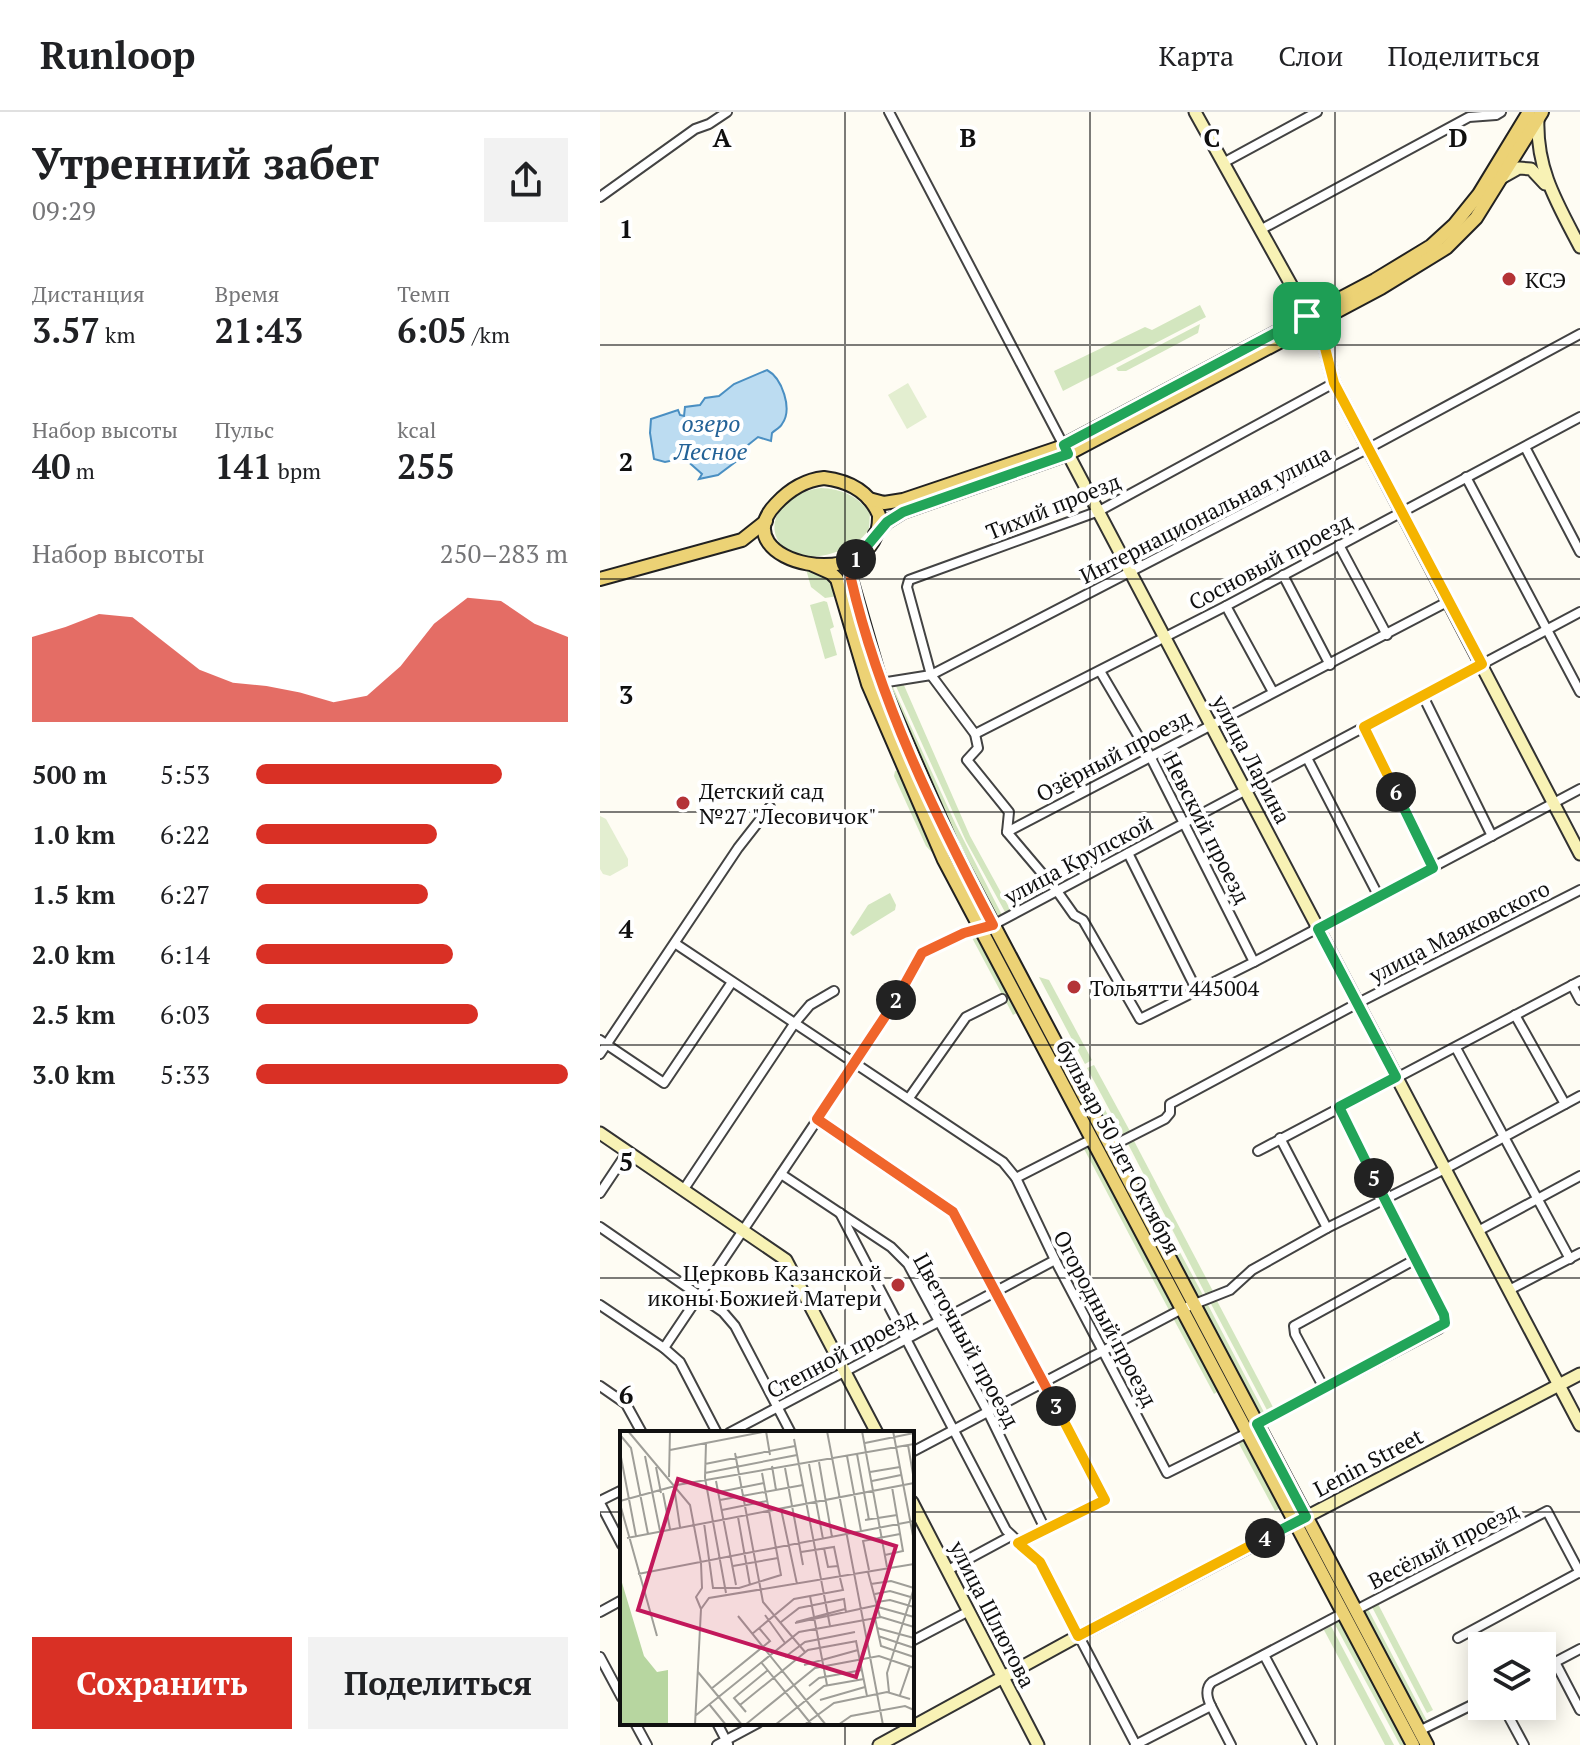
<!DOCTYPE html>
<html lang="ru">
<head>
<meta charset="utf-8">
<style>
  :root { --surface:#fff; --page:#f2f2f2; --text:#202124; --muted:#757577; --line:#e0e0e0; --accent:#d93025 }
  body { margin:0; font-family:"PT Serif",serif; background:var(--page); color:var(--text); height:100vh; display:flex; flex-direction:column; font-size:30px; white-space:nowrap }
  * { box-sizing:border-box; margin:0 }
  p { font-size:26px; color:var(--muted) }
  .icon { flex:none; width:44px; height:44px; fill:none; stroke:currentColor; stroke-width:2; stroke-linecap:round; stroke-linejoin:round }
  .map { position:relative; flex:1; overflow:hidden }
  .side { display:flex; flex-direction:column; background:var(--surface); width:600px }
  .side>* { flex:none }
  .controls { position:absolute; left:868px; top:1520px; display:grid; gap:16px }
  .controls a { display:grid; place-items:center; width:88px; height:88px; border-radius:0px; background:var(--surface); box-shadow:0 4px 20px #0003; font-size:40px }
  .pin { position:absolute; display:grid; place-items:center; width:68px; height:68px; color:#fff; margin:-34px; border-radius:16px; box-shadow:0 4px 12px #0006 }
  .km { position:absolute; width:40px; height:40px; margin:-20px; border-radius:50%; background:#222; color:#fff; font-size:22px; line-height:40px; text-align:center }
  .round { display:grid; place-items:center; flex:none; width:84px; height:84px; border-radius:0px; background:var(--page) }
  .summary { display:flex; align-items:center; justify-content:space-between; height:136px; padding:0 32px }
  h1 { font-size:44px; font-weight:700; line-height:60px }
  .figures { display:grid; grid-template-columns:repeat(3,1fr); gap:12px; height:136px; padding:8px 32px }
  .figures div { display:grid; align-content:center }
  .figures b { font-size:34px; font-weight:700 }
  .figures small { font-size:22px; font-weight:400 }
  .figures p { font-size:22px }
  .chart { height:224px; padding:16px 32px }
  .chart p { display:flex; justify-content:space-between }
  .chart svg { width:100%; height:144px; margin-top:8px; fill:var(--accent); opacity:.7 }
  .cta { display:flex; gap:16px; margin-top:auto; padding:16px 32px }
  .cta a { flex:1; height:92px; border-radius:0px; background:var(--accent); color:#fff; font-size:32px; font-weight:700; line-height:92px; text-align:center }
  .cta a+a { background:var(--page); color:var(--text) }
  ul { padding:0 32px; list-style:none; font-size:26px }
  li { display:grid; grid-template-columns:128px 96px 1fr; align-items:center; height:60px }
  li i { height:20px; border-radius:10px; background:var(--accent) }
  header { display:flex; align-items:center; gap:48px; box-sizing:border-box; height:112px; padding:0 40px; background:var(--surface); border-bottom:2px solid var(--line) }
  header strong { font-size:38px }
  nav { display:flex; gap:44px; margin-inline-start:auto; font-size:28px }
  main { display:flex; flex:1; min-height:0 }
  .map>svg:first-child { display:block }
  .green { fill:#d3e6bf }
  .pitch { fill:#e3eed0 }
  .water { fill:#bcdcf1; stroke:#4a8fc2; stroke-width:2 }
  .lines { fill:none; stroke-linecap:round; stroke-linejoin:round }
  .street-casing { stroke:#434343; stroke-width:12 }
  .secondary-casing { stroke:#323232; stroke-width:15 }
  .primary-casing { stroke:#212121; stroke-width:16 }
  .street { stroke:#fff; stroke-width:8 }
  .secondary { stroke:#f8f2b5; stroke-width:11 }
  .primary { stroke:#ecd275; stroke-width:12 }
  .split-1-casing { stroke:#fff; stroke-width:16 }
  .split-2-casing { stroke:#fff; stroke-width:16 }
  .split-3-casing { stroke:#fff; stroke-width:16 }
  .split-4-casing { stroke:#fff; stroke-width:16 }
  .split-5-casing { stroke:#fff; stroke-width:16 }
  .split-6-casing { stroke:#fff; stroke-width:16 }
  .split-7-casing { stroke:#fff; stroke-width:16 }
  .split-1 { stroke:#22a559; stroke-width:10 }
  .split-2 { stroke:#f0652b; stroke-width:10 }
  .split-3 { stroke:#f0652b; stroke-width:10 }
  .split-4 { stroke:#f5b400; stroke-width:10 }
  .split-5 { stroke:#22a559; stroke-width:10 }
  .split-6 { stroke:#22a559; stroke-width:10 }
  .split-7 { stroke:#f5b400; stroke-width:10 }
  .grid { fill:none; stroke:#101010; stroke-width:2; stroke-opacity:0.55 }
  .poi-dot { fill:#b43337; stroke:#fff; stroke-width:3 }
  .labels { text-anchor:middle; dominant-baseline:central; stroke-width:8; stroke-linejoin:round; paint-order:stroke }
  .poi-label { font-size:22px; fill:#101010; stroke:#fff; text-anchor:start }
  .street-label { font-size:22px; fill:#101010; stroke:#fff }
  .water-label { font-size:24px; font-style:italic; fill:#236297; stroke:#fff }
  .inset-road { fill:none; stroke:#9f9e98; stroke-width:2 }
  .view { fill:#c2185b; fill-opacity:0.15; stroke:#c2185b; stroke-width:4 }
  .inset-edge { fill:none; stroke:#101010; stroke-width:4 }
  .grid-label { font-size:26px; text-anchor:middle; font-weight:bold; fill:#101010; stroke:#fff; stroke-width:8; stroke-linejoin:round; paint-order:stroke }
</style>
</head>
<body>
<header>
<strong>Runloop</strong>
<nav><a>Карта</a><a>Слои</a><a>Поделиться</a></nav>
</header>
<main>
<section class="side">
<div class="summary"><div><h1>Утренний забег</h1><p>09:29</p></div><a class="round"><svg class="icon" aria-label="share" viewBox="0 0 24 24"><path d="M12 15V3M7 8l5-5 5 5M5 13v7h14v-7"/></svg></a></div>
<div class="figures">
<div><p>Дистанция</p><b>3.57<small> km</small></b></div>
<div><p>Время</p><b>21:43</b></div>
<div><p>Темп</p><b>6:05<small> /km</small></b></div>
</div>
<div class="figures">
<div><p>Набор высоты</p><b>40<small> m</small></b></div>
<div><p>Пульс</p><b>141<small> bpm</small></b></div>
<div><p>kcal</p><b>255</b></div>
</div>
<div class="chart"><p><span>Набор высоты</span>250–283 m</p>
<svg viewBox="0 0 160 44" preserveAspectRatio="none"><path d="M0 44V18L10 15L20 11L30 12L40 20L50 28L60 32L70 33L80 35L90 38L100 36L110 27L120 14L130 6L140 7L150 14L160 18V44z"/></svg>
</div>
<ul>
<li><b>500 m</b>5:53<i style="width:79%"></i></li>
<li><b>1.0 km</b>6:22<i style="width:58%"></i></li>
<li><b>1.5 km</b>6:27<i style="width:55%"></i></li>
<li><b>2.0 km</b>6:14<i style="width:63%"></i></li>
<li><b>2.5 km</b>6:03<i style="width:71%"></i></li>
<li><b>3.0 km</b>5:33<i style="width:100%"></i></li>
</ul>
<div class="cta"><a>Сохранить</a><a>Поделиться</a></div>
</section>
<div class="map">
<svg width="980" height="1633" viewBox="0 0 980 1633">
  <rect width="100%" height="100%" fill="#fefcf3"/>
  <g class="green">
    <path d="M600,193L606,205L463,279L454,259L545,215L552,218Z"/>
    <path d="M600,212L598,221L526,259H518L516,256Z"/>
    <path d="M221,376C242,377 258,384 270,401L269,417C261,430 248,436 233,441C165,462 150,386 221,376Z"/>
    <path d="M206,457H212L232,467L238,484L225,486L211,475Z"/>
    <path d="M224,489L227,490L234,515L230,517L237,543L225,547L210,493Z"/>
    <path d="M303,571L370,724L410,797L405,800L366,729L295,572Z"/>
    <path d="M292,573L356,713L402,803H394L364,749L289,577Z"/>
    <path d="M300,658L338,747L326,734L294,664L295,659Z"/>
    <path d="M290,781L296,793L295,798L253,824L250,821L268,793Z"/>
    <path d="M375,821L380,823L420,899L413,903L370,822Z"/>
    <path d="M439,865L449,868L492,948L485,952Z"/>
    <path d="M494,953L531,1021L524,1025L487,956Z"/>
    <path d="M484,958L520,1026L510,1024L479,964Z"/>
    <path d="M533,1027L615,1183L607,1185L527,1030Z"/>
    <path d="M522,1032L604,1185H596L515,1035Z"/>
    <path d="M488,1034L492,1035L575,1195L570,1200L483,1035Z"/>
    <path d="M616,1187L674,1297L668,1300L610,1190Z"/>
    <path d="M607,1191L665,1302L658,1305L602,1197Z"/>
    <path d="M577,1205L582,1206L614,1266L617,1280L614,1282L573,1206Z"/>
    <path d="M637,1328H646L683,1395L675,1399Z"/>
    <path d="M777,1490L833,1598L827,1601L771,1493Z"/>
    <path d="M767,1495L827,1609L817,1606L762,1499Z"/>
    <path d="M741,1508L808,1633H800L733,1509Z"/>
    <path d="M731,1514L794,1633H785L724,1518Z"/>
  </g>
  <g class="pitch">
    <path d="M308,271L327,305L307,317L288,283Z"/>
    <path d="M0,704L6,707L28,747V754L10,764L3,762L0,757Z"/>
  </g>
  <path class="water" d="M167,258C182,266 193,297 182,312C180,316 175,318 172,321L171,329L158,325L143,337L146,342L118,363L99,367L102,362L84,346L65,350L54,347L50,321L51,307L78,298L80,303L84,304L85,295L100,293L105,286L119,284L134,272Z"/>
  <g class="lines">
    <g class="street-casing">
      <g id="street">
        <path d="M289,0L465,336"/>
        <path d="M623,51L717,0"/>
        <path d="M0,85L95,17L109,12L127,0"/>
        <path d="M660,118L869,5L896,3L901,0"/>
        <path d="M734,271L499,399L309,468L307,475L331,563L375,622L378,636L367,648L409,700L407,720L457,779L474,803L483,808L540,907L654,850L980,677"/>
        <path d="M925,335L980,440"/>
        <path d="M866,365L980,580"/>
        <path d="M739,433L787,523"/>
        <path d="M683,463L730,553"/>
        <path d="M626,494L673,580"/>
        <path d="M500,559L550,644L654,850"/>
        <path d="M281,571L331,563L769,336L980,222"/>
        <path d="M823,584L892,724"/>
        <path d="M764,615L833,756"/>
        <path d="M375,622L626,494L980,305"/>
        <path d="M707,646L779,785"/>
        <path d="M407,720L849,489"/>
        <path d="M528,741L597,879"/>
        <path d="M76,832L403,1050L416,1066L455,1148L567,1361L647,1321"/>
        <path d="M972,873L980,888"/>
        <path d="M915,903L965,992"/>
        <path d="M0,928L64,971L132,870"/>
        <path d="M856,936L970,1147"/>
        <path d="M0,942L138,736L170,695"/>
        <path d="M309,986L366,905L402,887"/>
        <path d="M217,1007L353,1100L505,1388L418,1431"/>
        <path d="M680,1026L727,1116"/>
        <path d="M510,1035L565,1007L570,1001V992L758,891L980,778"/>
        <path d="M658,1039L980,869"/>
        <path d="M181,1062L291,1135L308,1152L388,1300L445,1417"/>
        <path d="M416,1066L492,1027"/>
        <path d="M84,1077L194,912L210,893L234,879"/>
        <path d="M0,1081L28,1039"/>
        <path d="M240,1101L406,1418L440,1450L536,1633"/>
        <path d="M0,1115L123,1200L135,1214L191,1321"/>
        <path d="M878,1119L980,1064"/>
        <path d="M909,1178L980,1141"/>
        <path d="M0,1193L64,1236L80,1250L117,1321"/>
        <path d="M64,1236L289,901L322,841L364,821L393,813L980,500"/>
        <path d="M0,1274L26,1292L42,1321"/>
        <path d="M724,1276L695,1222L694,1214L816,1147"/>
        <path d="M657,1312L839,1217L845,1211L844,1203L739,995"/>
        <path d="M129,1321L455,1148"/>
        <path d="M312,1340L582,1197L630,1178L652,1158L727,1116L845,1057L980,984"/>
        <path d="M0,1389L22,1378"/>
        <path d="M0,1391L22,1433"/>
        <path d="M348,1458L411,1424"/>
        <path d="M756,1498L947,1399L980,1461"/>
        <path d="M0,1500L22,1488"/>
        <path d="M858,1526L980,1460"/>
        <path d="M312,1529L369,1499"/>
        <path d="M664,1543L712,1633"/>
        <path d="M0,1545L22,1586"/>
        <path d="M955,1550L980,1598"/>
        <path d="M942,1557L980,1537"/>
        <path d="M611,1594L631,1633"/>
        <path d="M903,1594L924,1633"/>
        <path d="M35,1611L47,1633"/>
        <path d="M117,1611L128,1632"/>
        <path d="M819,1619L882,1588"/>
        <path d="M117,1633L158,1611"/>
        <path d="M535,1633L611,1594C607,1586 605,1576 612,1570L743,1501"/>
      </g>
    </g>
    <g class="secondary-casing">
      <g id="secondary">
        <path d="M595,0L724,232L734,271L980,742"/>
        <path d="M938,7C936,57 957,91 980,135"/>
        <path d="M903,65L919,56L931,57L945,72"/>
        <path d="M468,342L980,1313"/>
        <path d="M0,1021L186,1148L277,1321"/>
        <path d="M312,1390L438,1633"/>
        <path d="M279,1633L478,1524L980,1262"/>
      </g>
    </g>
    <g class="primary-casing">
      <g id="primary">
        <path d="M224,366C249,369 269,379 279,403C282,488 119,451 176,392C189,378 205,368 224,366Z"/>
        <path d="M269,387L284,391L303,388L458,336L775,168L831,134L854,113L879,82L929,0"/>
        <path d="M275,422L287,410L303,400L468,342L781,176L846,136L876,106L942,0"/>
        <path d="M257,444L252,453L251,467L281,571L353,736L827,1633"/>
        <path d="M213,453L231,461L237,467L268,572L344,748L813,1633"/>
        <path d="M0,467L142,428L166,409"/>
      </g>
    </g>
    <use href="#street" class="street"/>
    <use href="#secondary" class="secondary"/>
    <use href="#primary" class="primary"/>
  </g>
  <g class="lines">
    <g class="split-1-casing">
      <path id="split-1" d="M256,447L287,410L303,400L468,342L464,333L707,204"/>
    </g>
    <g class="split-2-casing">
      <path id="split-2" d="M256,447L252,453L251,467C279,588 335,703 393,813L364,821L322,841L296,888"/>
    </g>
    <g class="split-3-casing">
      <path id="split-3" d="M296,888L217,1007L353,1100L456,1294"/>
    </g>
    <g class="split-4-casing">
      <path id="split-4" d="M456,1294L505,1388L418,1431L440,1450L478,1524L665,1426"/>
    </g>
    <g class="split-5-casing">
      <path id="split-5" d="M665,1426L706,1405L657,1312L845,1211L844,1203L774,1066"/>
    </g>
    <g class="split-6-casing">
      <path id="split-6" d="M774,1066L739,995L796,965L718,817L833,756L796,680"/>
    </g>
    <g class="split-7-casing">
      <path id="split-7" d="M707,204L724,232L734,271L882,552L764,615L796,680"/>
    </g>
    <use href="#split-1" class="split-1"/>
    <use href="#split-2" class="split-2"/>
    <use href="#split-3" class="split-3"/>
    <use href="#split-4" class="split-4"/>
    <use href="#split-5" class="split-5"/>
    <use href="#split-6" class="split-6"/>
    <use href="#split-7" class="split-7"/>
  </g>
  <path class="grid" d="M245,0V1321M490,0V1633M735,0V1633M0,233H980M0,467H980M0,700H980M0,933H980M0,1166H980M0,1400H22M312,1400H980M245,1611V1633"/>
  <g class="poi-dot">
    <circle cx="909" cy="167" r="8"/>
    <circle cx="83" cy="691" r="8"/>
    <circle cx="474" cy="875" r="8"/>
    <circle cx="298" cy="1173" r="8"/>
  </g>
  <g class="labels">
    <g class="poi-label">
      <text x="925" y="167">КСЭ</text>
      <text x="99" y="678">Детский сад<tspan x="99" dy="25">№27 "Лесовичок"</tspan></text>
      <text x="490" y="875">Тольятти 445004</text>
      <text x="282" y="1160" text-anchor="end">Церковь Казанской<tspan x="282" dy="25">иконы Божией Матери</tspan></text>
    </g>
    <g class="street-label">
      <text transform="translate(453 394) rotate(-22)">Тихий проезд</text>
      <text transform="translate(605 402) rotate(-27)">Интернациональная улица</text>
      <text transform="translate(670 449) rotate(-28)">Сосновый проезд</text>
      <text transform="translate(513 643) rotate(-28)">Озёрный проезд</text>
      <text transform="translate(652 647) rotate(62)">улица Ларина</text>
      <text transform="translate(607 716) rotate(63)">Невский проезд</text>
      <text transform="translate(478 747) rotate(-28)">улица Крупской</text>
      <text transform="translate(859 819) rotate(-27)">улица Маяковского</text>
      <text transform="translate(519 1035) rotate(62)">бульвар 50 лет Октября</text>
      <text transform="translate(506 1206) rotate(62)">Огородный проезд</text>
      <text transform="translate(367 1228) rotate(61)">Цветочный проезд</text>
      <text transform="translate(241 1241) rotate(-28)">Степной проезд</text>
      <text transform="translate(768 1350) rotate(-28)">Lenin Street</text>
      <text transform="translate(843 1433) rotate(-27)">Весёлый проезд</text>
      <text transform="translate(393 1502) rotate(63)">улица Шлютова</text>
    </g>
    <g class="water-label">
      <text x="111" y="311">озеро<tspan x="111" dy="28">Лесное</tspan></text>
    </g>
  </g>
  <g transform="translate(20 1319)">
    <rect width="294" height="294" fill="#fefcf3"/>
    <path d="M0,145L24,225L37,241L48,239V294H0Z" fill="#b7d6a0"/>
    <path class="inset-road" d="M8,0L70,74L81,132L82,157L76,166L81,178M146,0L150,24M207,0L263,294M242,0L267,136M273,0L294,110M1,5L11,17L28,103M174,8L210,195M86,12L85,47L106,162M245,12L294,2M288,14L294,49M50,19L148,0M0,21L16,105M115,22L143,171L185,221M237,23L249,89M25,25L40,100M227,25L241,100M199,31L212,106M85,33L175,15M189,33L203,108M152,35L156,59M36,36L41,62M165,37L183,134M250,41L280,36M85,42L177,24M49,46L50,0M96,50L116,154M252,50L281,44M57,54L294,13M54,56L60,96M99,61L144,52M43,62L50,98M100,69L183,54M0,70L55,55M0,73L37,205M161,78L177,153M102,79L147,70M118,86L130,154M245,89L277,84M84,92L93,157H119L161,144L142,42M7,107L294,52M204,117L208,136L218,135M181,121L214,116L220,145M265,124L283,120L272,56M113,135L158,127M249,139L243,110L280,103M248,141L260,186M18,143L294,90M251,153L271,150L294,157M255,163L270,160L294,167M190,165L207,254M257,171L270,169L294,176M258,176L294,186M145,184L165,212M118,185L206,294M255,187L261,215L294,226M161,191L179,177L224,168L226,182M176,191L225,178M175,192L258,174M257,197L294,207M132,203L174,168L223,159L220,147M258,205L294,217M236,210L247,265M165,226L185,211L235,201M141,231L192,294M184,234L238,219M78,241L122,294M189,255L199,247L242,239M91,258L150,210L139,197M269,261L267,242L294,157M280,264L290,235M200,269L245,256M89,273L106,294M120,274L188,219L237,210M126,281L114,267L148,239M75,285L179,201L261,186L294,196M75,294L81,178L89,167L294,133M125,294L195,237L259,225L294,237M155,294L204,255L244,248M184,294L214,272L267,261L290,268M218,294L231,285L285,275L294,279"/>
    <path class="view" d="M58,48L276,115L236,246L18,179Z"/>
    <rect width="294" height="294" class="inset-edge"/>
  </g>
  <g class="grid-label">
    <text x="122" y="35">A</text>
    <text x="368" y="35">B</text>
    <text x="612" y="35">C</text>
    <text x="858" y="35">D</text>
    <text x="26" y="126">1</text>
    <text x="26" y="359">2</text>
    <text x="26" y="592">3</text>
    <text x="26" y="826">4</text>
    <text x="26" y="1059">5</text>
    <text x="26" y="1292">6</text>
  </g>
</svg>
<div class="controls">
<a><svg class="icon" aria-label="layers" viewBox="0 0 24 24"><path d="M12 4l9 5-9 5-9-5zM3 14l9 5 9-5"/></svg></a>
</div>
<div class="pin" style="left:707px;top:204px;background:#1e9e55"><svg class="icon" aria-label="arrive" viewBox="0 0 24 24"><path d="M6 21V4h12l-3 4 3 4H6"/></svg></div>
<b class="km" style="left:256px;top:447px">1</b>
<b class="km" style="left:296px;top:888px">2</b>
<b class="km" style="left:456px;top:1294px">3</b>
<b class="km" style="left:665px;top:1426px">4</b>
<b class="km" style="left:774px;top:1066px">5</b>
<b class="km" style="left:796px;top:680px">6</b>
</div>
</main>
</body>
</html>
